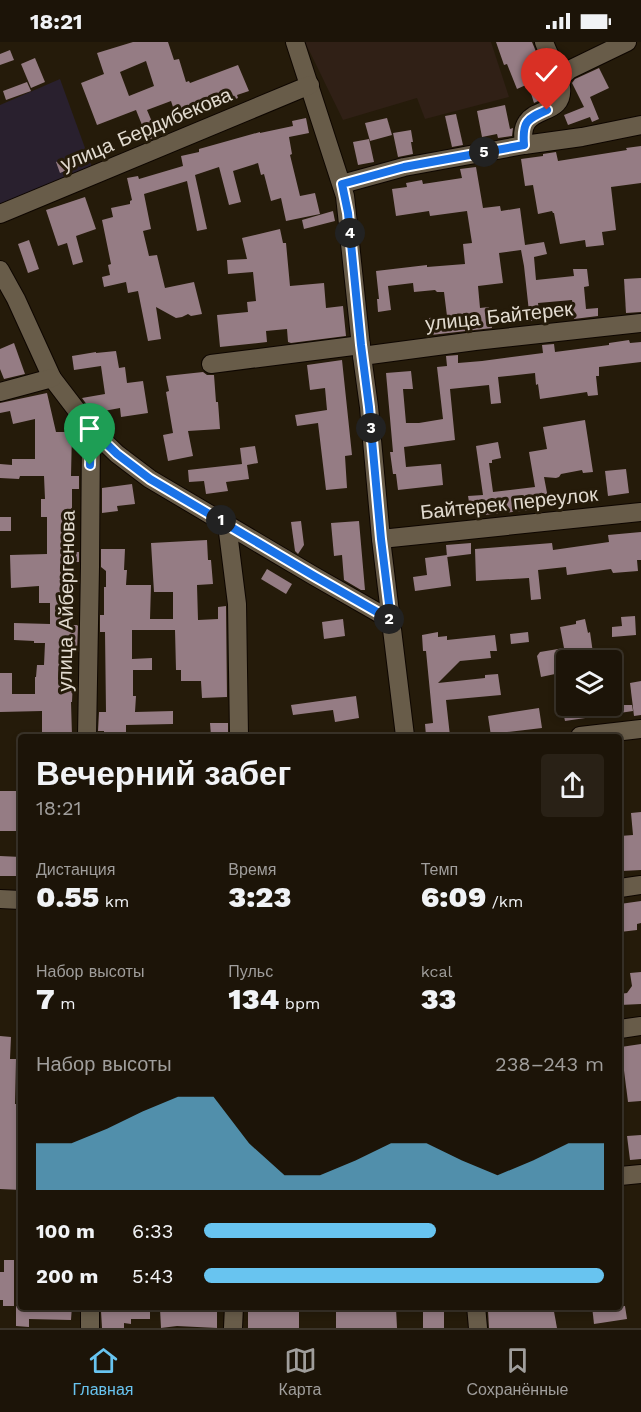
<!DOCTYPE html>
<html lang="ru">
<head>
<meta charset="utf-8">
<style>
  :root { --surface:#1c1408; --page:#292116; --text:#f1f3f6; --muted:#a09e9c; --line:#3a3329; --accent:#68c4f0 }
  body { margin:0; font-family:"Work Sans",sans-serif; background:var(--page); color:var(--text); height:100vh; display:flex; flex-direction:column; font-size:22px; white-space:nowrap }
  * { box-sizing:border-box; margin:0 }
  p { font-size:20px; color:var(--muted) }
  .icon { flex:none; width:33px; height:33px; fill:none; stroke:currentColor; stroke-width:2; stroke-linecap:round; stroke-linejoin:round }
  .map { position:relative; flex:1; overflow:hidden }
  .sheet { position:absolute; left:18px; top:692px; width:604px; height:576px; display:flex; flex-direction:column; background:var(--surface); border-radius:6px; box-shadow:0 3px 9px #0003,0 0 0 2px var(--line) }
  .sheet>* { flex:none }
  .fabs { position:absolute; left:556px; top:608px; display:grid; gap:12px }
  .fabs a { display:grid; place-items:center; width:66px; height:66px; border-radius:6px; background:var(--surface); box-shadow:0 3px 9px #0003,0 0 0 2px var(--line); font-size:30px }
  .pin { position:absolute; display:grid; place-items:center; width:51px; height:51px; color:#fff; margin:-62px -26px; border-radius:50% 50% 50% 0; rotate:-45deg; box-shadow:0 0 6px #0007 }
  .pin .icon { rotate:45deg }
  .km { position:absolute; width:30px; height:30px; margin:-15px; border-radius:50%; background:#222; color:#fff; font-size:16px; line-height:30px; text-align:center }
  .round { display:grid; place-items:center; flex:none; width:63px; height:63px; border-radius:6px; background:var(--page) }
  .head { display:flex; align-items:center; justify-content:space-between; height:102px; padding:0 18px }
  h1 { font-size:33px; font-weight:800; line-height:45px }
  .figures { display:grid; grid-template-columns:repeat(3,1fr); gap:9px; height:102px; padding:6px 18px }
  .figures div { display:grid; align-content:center }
  .figures b { font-size:30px; font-weight:800 }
  .figures small { font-size:16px; font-weight:400 }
  .figures p { font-size:16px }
  .chart { height:168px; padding:12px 18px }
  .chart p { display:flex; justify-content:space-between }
  .chart svg { width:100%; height:108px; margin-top:6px; fill:var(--accent); opacity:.7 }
  ul { padding:0 18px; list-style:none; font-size:20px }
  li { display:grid; grid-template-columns:96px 72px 1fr; align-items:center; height:45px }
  li i { height:15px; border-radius:8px; background:var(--accent) }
  .status { display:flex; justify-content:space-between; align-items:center; height:42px; padding:0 30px; background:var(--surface); direction:ltr }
  .status svg { height:16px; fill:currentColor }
  .tabs { display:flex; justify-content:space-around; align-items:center; height:84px; border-top:2px solid var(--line); background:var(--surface); font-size:16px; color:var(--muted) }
  .tabs a { display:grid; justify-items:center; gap:3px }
  .tabs .active { color:var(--accent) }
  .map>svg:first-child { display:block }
  .commercial { fill:#302016 }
  .education { fill:#29202e }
  .building { fill:#957c84; fill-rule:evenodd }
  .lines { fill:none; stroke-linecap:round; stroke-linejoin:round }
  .minor-casing { stroke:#0e0600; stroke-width:20 }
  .minor { stroke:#685c49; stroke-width:18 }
  .route-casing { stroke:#fff; stroke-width:12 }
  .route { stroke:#1a73e8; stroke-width:8 }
  .labels { text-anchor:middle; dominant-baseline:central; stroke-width:6; stroke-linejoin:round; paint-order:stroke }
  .street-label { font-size:20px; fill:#e2dbd0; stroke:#251b0a }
</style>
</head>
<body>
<div class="status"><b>18:21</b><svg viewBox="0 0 49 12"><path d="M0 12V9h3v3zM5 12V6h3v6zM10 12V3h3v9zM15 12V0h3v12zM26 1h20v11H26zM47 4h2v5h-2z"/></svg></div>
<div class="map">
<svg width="641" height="1286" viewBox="0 0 641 1286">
  <rect width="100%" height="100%" fill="#251b0a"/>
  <path class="commercial" d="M305,0H491L509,55L425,77L417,56L343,78Z"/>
  <path class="education" d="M60,37L93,128L0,168V63Z"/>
  <g class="building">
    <path d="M133,0H168L174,18L179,17L186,40L189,39L190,41L238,23L249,49L237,53L238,56L178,80L171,59L147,68L158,94L148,98L136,68L97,83L81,41L104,32L97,11ZM146,19L154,44L129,54L120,30Z"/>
    <path d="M496,0H532L542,24L539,26L543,37L538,39L544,56L534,61L528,42L517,47L507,22L504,23Z"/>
    <path d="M10,8L14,18L0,23V12Z"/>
    <path d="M35,16L45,40L31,46L21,22Z"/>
    <path d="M599,26L609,46L590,55L599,77L592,80L590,75L568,83L564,73L584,65L572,41L575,37Z"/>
    <path d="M27,40L31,49L6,58L3,49Z"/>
    <path d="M505,63L510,87L513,86L512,94L498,96L497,92L482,95L477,69Z"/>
    <path d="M456,72L463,103L452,105L445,74Z"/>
    <path d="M306,76L309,91L289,95L292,112L290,113L300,154L315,151L320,172L286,179L281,156L271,159L264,132L261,133L258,121L233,129L241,160L229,163L219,125L195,133L207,187L197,189L187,139L144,152L151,187L143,189L149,214L157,213L165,246L194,240L202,272L191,274L188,272L182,275L176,276L156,265L161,297L148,299L138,249L128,251L126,240L104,245L102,235L110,233L108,223L111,222L102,178L113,175L111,166L130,162V159L132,158L127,136L138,134L139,137L183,124L181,114L199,110V107L260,90V91L293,84L292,79Z"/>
    <path d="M387,76L392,93L370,99L365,81Z"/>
    <path d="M411,88L413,100H411L413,112L398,115L393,91Z"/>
    <path d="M369,97L374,120L358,123L353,100Z"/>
    <path d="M641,104V141L611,145L616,188L602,190L604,203L586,205L585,198L560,202L554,171H553L552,169L538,172L533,143L525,144L521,117L543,114V112L556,110L558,119L627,108L626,106Z"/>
    <path d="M73,114L77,124L60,131L56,120Z"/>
    <path d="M476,125L483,166L500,164L501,169L520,166L525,203L544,200L547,212L534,215L536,238L574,234L573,227H587L589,244L584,245L586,267L598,266V274L574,277L572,258L538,261L540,278L530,279L524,224L521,208L499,211L503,241L478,244L480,266L489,265L492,286L431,293L429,276L447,274L444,250H437L435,248L414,250L413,241L388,244L391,268L378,270L377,257H379L376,229L427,223V225L465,222L463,202L472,201L467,169L430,174L429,169L396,174L392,147L407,145L406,141L422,138L423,142L462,136L460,127Z"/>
    <path d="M85,155L96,187L76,194L83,220L73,223L67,201L58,204L46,168Z"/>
    <path d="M333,169L335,179L304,187L302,178Z"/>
    <path d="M280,187L283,201H286L290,244L324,241L326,266L343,264L346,294L291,301L288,300L287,287L266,289L267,300L220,305L217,273L248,270L247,260L256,259L253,230L228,232L227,218L247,217L242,196Z"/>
    <path d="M29,198L39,227L28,231L18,202Z"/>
    <path d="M641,236V270L626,271L624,237Z"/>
    <path d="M629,298L630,301L641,300V320L599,325V334H596L598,353L588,354L587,350L540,357L538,342L536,343L535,331L498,335L501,361L491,362L489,343L450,347L455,398L404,405L406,425L441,422L443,443L398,448L396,432H393L390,410H393L386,331L411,329L413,347H403L406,381H419L443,377L437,325L447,324L446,314L458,313V321L482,319L543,311L542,303L554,302L555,310L609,303V301Z"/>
    <path d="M14,301L25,332L4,337L0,327V307Z"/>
    <path d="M116,309L119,326L125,325L127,341L143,339L148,371L121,375L120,366L93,371L82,356L105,352L101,324L74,328L72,314L96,310V311Z"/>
    <path d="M342,318L352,413L345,414L347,446L326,448L318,381L297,384L295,373L327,368L325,346L310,348L307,323Z"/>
    <path d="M203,330L207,333H214L216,360H218L220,387L188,389L193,414L168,419L163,393L173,391L166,350L169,349L166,334Z"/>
    <path d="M47,351L56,390H72L71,434H79V447H72V476H69V510H79V520H73L74,543H71V583H77L78,584L77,609H72L71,636H73L72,660H71L72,694H42V669L0,670V631H12V652H35V635H36L37,623H44L45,601H34V599L14,598V581L50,582V561H39V544L11,546L10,513L47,512V475H41V457H45L44,434H20L19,437L0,436V422L12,423V417H35V377L13,382L10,369L0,371V361Z"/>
    <path d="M585,378L593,430L583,431L582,428L561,432L559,435L556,436L544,435L548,456L529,459L530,468L485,473V471L471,472L468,454L483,453L476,404L498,400L501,416L492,418V421H489L493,450L535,445L529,410L547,407L543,385Z"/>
    <path d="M255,404L258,421L247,423L249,437L226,440L228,449L206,452L204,439L189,440L188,428L242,422L240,406Z"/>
    <path d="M626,427L629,451L608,454L605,429Z"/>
    <path d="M132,442L135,462L117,464L118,469L102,471V446Z"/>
    <rect x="0" y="475" width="11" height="14"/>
    <path d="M301,479L304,503L298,512L295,509L291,480Z"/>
    <path d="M359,479L365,548H361L344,538L342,513L334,514L331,481Z"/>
    <path d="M641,490V518H637L638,529L613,531L611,527L567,533L566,525L538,528L541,557L531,558L529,536L476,539L475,507L552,501L553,508L609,500L608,493Z"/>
    <path d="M207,498L208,518H211L213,542L197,543L198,578L218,577V565L226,564L227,655L202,656L201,639H181V628H176L175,588H132V617L152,616V628H133V654H136L135,670L173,669V682L126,683V694H104V689H98L99,670H106L105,590H100V573H104V545H106V529L101,525V507H125L124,528H127L126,543H151L150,577H173V550H154L151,501Z"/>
    <path d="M471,501V512L447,515L446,503Z"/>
    <path d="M447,513L451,544L415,549L413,535L427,533L425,516Z"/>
    <path d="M267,527L292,542L286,552L261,537Z"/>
    <path d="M635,574L636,593L612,595V585L622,584L621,575Z"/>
    <path d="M343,577L345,594L324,597L322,580Z"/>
    <path d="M585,577L588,591L590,590L594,618H567V626L564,627L567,642V663H632L633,669L565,679L555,632L541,635L537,614L540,610L564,606L560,585L576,582V579Z"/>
    <path d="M438,590V595L447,594V598L495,593L497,609H490L491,616L460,619L438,641L485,636V633L498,632L501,653L446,658L450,694H426L425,682L433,681L426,609H423L422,593Z"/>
    <path d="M528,590L529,600L511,602L510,592Z"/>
    <path d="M641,639V673L634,674L630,641Z"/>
    <path d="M356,654L359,676L335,680L333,668L293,673L291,663Z"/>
    <path d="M539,666L542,686L507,690L508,694H491L488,674Z"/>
    <path d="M210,681H228V694H211Z"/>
    <rect x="0" y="749" width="21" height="40"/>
    <path d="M641,770V828L622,829L620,794L633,793L631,771Z"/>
    <path d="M0,814L21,815V834H0Z"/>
    <path d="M641,859V881L637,882V888L620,890V862Z"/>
    <path d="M641,930V962L620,963V952L627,951L632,944L630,931Z"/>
    <path d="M0,994L11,995L10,1017H16L15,1062H21V1148L0,1147Z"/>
    <path d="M641,1002V1059L628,1060L621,1005Z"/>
    <path d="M641,1093V1117L630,1118L627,1094Z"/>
    <path d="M4,1218H14V1264H3V1258H0V1230H4Z"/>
    <path d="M16,1264H72L71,1278L29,1277V1285L16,1284Z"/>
    <path d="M126,1264H150V1277H131V1282L124,1281V1286H102L101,1269H126Z"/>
    <path d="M173,1264H217V1286L177,1284L161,1286L160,1267H173Z"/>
    <rect x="423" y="1264" width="21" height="22"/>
    <path d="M519,1264H553L557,1286H489L488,1269Z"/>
    <path d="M592,1264H625L627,1277L594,1282Z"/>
    <path d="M336,1265H362V1266H396L397,1286H336Z"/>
    <path d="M248,1268L299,1269V1286H248Z"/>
  </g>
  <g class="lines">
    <g class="minor-casing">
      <g id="minor">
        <path d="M295,0L345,154L362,314L369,365L381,497L405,694"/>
        <path d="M559,37L569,28L627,0"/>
        <path d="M524,103C523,95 522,87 527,80C537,65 564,71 561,45C559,30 549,14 544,0"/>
        <path d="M342,142L404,125L524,103L582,95L641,83"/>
        <path d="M0,172L310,43"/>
        <path d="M0,228L16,257L52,336L91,387L117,412L150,437L314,534L391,578"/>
        <path d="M362,314L475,299L641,281"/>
        <path d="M211,322L361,303"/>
        <path d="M0,350L52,336"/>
        <path d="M225,480L228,490L237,562L239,694"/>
        <path d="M381,497L641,470"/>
        <path d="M87,694L90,525L91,387"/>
        <path d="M580,694L641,687"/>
        <path d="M620,846L641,843"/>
        <path d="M0,857L21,858"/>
        <path d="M620,987L641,984"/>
        <path d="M620,1134L641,1132"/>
        <path d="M90,1264V1286"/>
        <path d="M476,1264L478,1286"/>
        <path d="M233,1286L234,1264"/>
      </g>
    </g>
    <use href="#minor" class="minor"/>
  </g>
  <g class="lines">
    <g class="route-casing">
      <path id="route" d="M90,423L91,387L117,412L150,437L314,534L391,578L381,497L369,365L361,303L348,171L342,142L404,125L524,103C522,79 527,77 547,68"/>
    </g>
    <use href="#route" class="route"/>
  </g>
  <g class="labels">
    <g class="street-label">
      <text transform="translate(146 87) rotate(-23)">улица Бердибекова</text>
      <text transform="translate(499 274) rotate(-6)">улица Байтерек</text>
      <text transform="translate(509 461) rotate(-6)">Байтерек переулок</text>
      <text transform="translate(66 559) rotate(-89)">улица Айбергенова</text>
    </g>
  </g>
</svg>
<div class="fabs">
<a><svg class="icon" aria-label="layers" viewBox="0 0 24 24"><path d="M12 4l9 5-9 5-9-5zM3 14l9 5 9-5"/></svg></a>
</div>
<div class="pin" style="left:90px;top:423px;background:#1e9e55"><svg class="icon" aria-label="arrive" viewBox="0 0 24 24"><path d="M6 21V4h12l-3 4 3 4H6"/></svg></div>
<div class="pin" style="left:547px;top:68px;background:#d93025"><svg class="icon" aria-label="check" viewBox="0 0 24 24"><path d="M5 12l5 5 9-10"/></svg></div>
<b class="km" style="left:221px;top:478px">1</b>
<b class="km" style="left:389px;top:577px">2</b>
<b class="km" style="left:371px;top:386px">3</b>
<b class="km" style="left:350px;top:191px">4</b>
<b class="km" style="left:484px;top:110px">5</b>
<section class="sheet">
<div class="head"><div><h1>Вечерний забег</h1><p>18:21</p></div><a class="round"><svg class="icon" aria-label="share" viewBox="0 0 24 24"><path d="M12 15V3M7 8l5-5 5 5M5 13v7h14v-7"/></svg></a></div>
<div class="figures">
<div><p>Дистанция</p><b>0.55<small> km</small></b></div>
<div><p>Время</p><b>3:23</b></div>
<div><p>Темп</p><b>6:09<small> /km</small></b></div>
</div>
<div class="figures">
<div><p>Набор высоты</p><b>7<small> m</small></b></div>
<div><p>Пульс</p><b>134<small> bpm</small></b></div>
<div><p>kcal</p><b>33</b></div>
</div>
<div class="chart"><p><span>Набор высоты</span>238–243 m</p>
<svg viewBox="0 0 160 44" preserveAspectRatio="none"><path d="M0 44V25L10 25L20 19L30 12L40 6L50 6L60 25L70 38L80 38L90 32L100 25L110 25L120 32L130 38L140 32L150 25L160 25V44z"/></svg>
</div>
<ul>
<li><b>100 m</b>6:33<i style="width:58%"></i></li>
<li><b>200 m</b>5:43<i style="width:100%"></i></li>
</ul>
</section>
</div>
<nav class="tabs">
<a class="active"><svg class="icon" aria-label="home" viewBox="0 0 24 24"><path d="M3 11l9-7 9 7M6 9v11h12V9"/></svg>Главная</a>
<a><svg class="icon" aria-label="map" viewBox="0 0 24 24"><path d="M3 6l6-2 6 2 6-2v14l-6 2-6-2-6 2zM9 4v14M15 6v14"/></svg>Карта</a>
<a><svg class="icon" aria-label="saved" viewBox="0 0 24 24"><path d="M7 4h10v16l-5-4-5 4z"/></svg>Сохранённые</a>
</nav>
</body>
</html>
